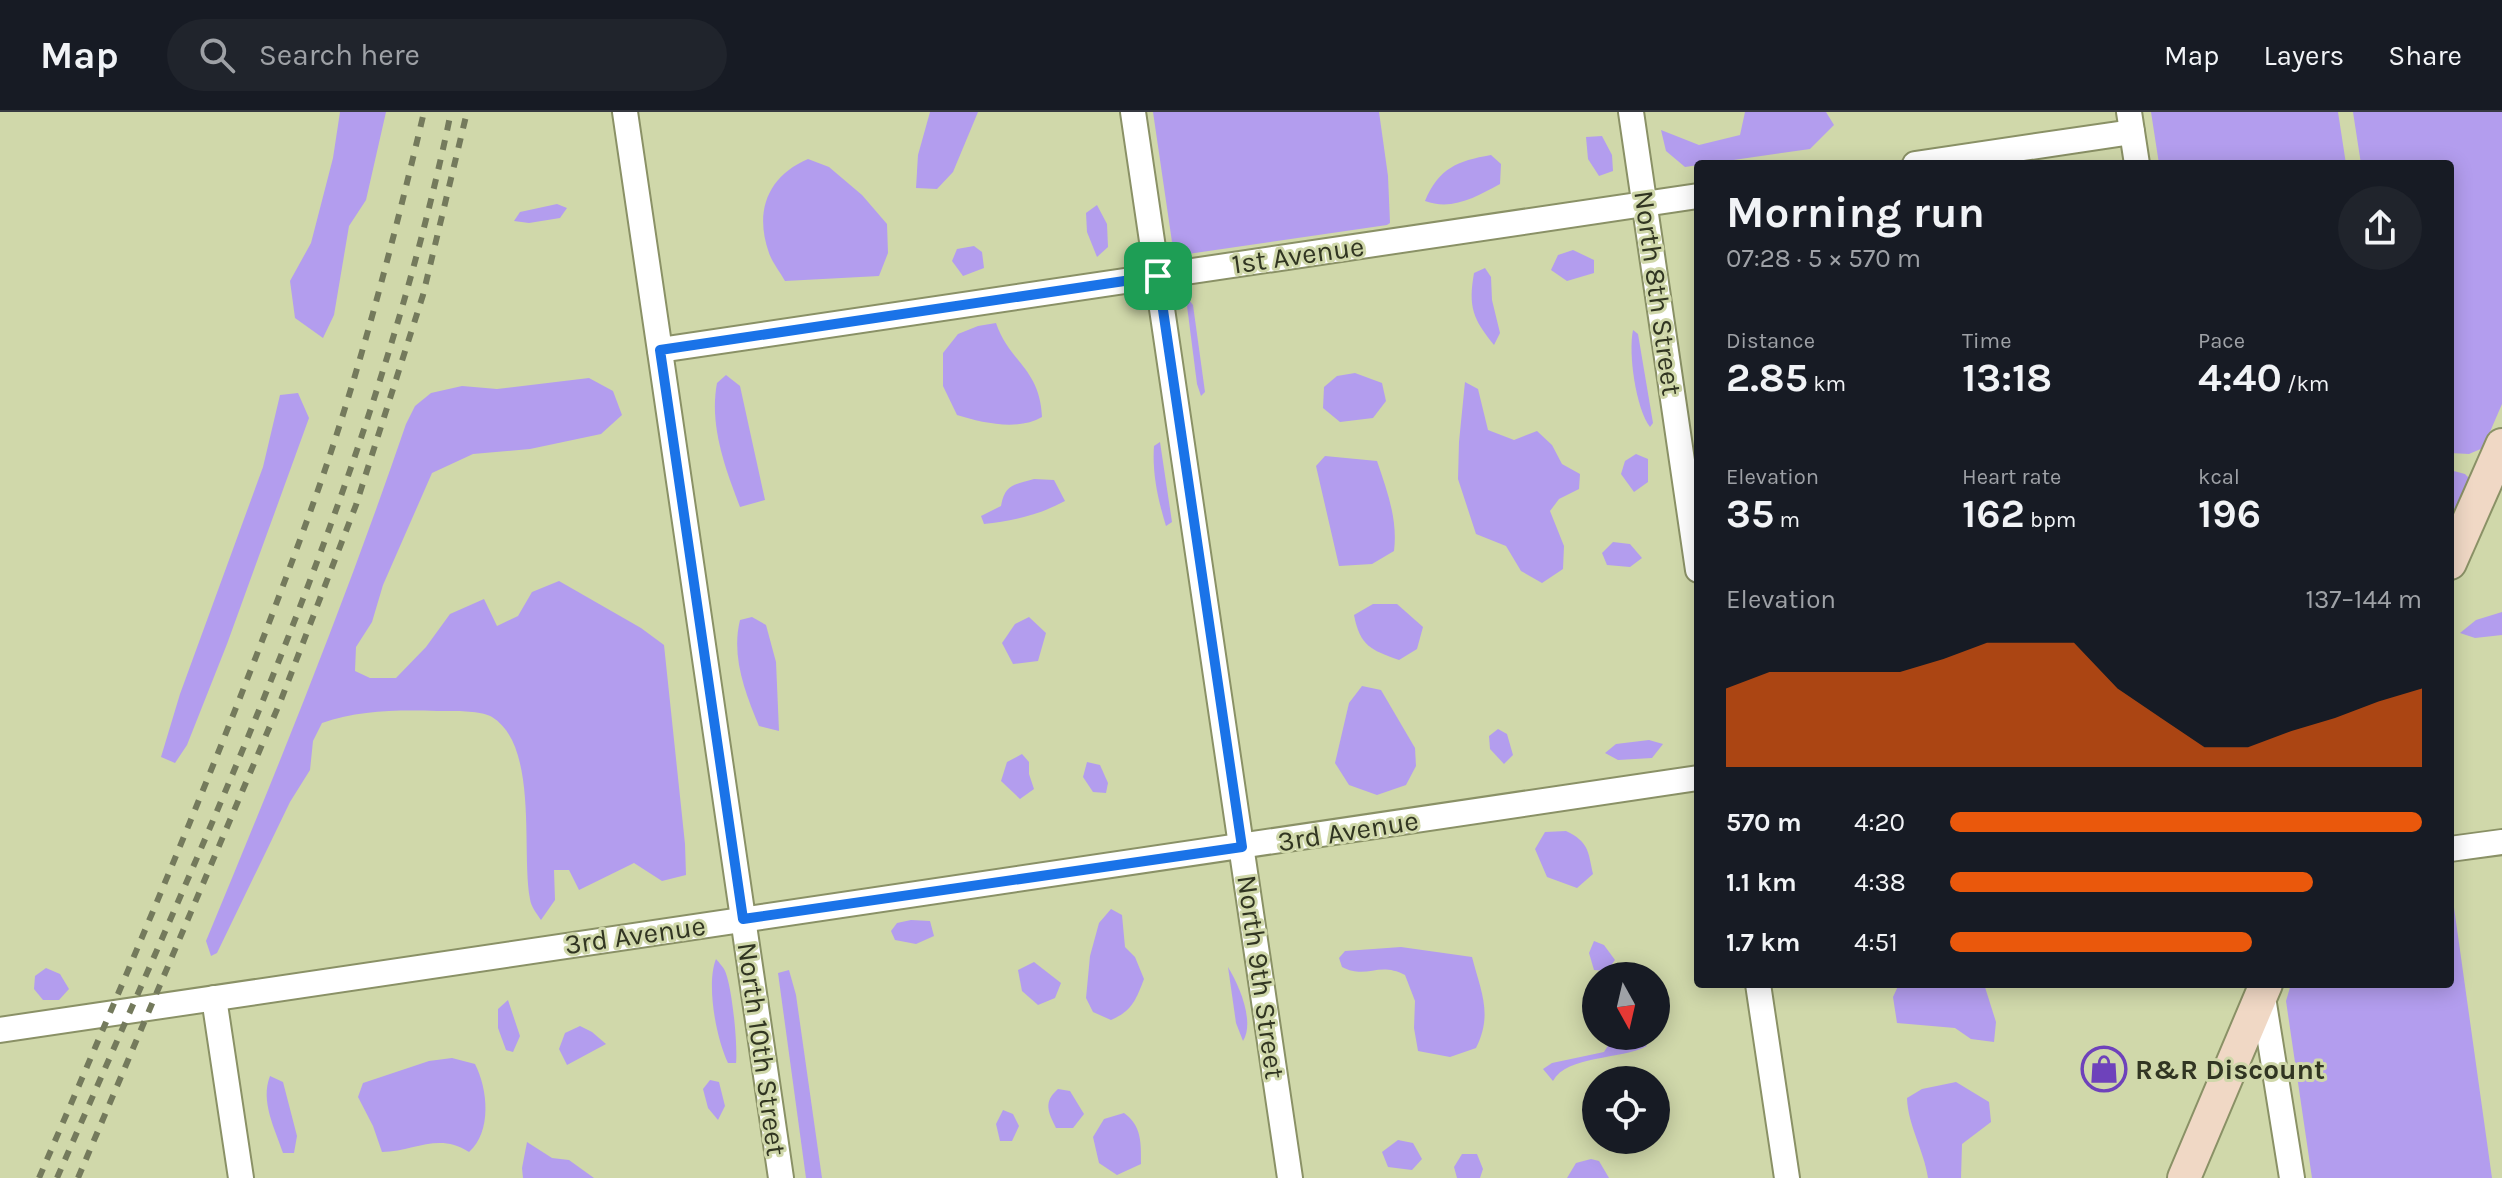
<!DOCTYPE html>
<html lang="en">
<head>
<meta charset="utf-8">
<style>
  :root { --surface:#171b24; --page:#20242c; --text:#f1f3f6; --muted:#9ea1a6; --line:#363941; --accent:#ea580c }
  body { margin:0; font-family:Karla,sans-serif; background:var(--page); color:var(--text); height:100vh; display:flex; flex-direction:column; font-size:30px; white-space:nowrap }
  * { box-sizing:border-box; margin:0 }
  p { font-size:26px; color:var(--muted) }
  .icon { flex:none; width:44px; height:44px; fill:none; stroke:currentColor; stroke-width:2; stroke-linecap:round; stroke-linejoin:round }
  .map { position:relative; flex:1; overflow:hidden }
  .details { position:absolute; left:1694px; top:48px; width:760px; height:828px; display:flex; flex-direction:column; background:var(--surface); border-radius:8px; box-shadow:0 4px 20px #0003 }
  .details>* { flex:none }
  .needle { width:52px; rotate:172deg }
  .tools { position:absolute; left:1582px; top:850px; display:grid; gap:16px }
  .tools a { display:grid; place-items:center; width:88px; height:88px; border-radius:50%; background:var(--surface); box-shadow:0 4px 20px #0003; font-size:40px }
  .pin { position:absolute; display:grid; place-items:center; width:68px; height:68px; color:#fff; margin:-34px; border-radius:16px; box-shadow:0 4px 12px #0006 }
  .round { display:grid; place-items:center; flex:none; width:84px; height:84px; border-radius:42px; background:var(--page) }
  .summary { display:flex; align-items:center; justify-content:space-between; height:136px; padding:0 32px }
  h1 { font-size:44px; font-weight:700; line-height:60px }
  .figures { display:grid; grid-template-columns:repeat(3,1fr); gap:12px; height:136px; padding:8px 32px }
  .figures div { display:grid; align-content:center }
  .figures b { font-size:40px; font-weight:700 }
  .figures small { font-size:22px; font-weight:400 }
  .figures p { font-size:22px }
  .chart { height:224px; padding:16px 32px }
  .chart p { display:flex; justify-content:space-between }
  .chart svg { width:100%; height:144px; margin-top:8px; fill:var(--accent); opacity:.7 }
  ul { padding:0 32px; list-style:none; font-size:26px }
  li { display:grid; grid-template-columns:128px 96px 1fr; align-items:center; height:60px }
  li i { height:20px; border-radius:10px; background:var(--accent) }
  header { display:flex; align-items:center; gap:48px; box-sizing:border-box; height:112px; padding:0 40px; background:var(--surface); border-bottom:2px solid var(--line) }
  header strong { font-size:38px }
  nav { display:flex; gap:44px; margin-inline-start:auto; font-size:28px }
  .search { width:560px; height:72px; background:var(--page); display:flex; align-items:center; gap:20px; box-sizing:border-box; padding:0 28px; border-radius:44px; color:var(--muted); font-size:30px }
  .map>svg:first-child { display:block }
  .green { fill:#b39dee }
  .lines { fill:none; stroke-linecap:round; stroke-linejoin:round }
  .street-casing { stroke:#8a9166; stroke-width:28 }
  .secondary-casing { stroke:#8a9166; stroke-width:36 }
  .street { stroke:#fff; stroke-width:24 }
  .secondary { stroke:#f0d8c5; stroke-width:32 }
  .rail { stroke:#747a5c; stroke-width:6; stroke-dasharray:10 10; stroke-linecap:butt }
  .route-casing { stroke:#fff; stroke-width:16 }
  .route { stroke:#1a73e8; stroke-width:10 }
  .labels { text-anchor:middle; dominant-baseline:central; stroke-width:6; stroke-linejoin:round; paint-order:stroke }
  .street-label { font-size:28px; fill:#313522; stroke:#d0d8aa }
  .poi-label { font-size:28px; font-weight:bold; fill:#313522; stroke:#d0d8aa; text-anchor:start }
</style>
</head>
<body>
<header>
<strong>Map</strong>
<div class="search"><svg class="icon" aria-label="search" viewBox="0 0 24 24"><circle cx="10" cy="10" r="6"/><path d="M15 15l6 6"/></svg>Search here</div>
<nav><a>Map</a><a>Layers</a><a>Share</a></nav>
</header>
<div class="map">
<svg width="2502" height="1066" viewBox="0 0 2502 1066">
  <rect width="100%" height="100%" fill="#d0d8aa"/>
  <g class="green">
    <path d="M340,0H386L366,88L349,114L334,203L323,226L295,206L290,169L311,131L333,46Z"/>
    <path d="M930,0H978L953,60L937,77L916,76L918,43Z"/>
    <path d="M1153,0H1379L1388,64L1390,111L1387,113L1181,143L1175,140L1172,130Z"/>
    <path d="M1745,0H1826L1834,13L1810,37L1685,55L1666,39L1661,18L1699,33L1740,23Z"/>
    <path d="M2151,0H2338L2346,52H2159Z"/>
    <path d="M2353,0H2502V292L2483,336L2469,342L2450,341V52H2361Z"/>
    <path d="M1602,24L1612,43L1613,59L1599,64L1588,47L1586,25Z"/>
    <path d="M1491,43L1501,52L1500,72C1476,85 1452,99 1425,89C1439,56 1457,49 1491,43Z"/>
    <path d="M808,47L829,55L862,83L887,112L888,141L879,164L785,169C780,160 772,150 769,141C754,99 768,64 808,47Z"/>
    <path d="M557,92L567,96L560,106L529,111L514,109L520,100Z"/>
    <path d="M1097,93L1107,112L1108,135L1097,145L1087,120L1086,101Z"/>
    <path d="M974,134L982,140L984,156L963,164L952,149L957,137Z"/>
    <path d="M1573,138L1594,148V161L1567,169L1551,158L1558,143Z"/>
    <path d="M1485,156L1491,165L1492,188L1500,221L1494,233C1473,207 1468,195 1474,161Z"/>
    <path d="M1189,188L1193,193L1205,280L1201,284L1197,272L1187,194Z"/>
    <path d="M996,211C1009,250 1040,256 1042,305C1018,319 983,311 957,303L943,274V241L958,222L978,214Z"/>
    <path d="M1633,218L1638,222L1653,311L1650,315C1636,297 1628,242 1633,218Z"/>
    <path d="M1355,261L1382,271L1386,289L1373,306L1340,310L1323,296L1324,275L1337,264Z"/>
    <path d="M726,263L740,274L765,388L740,395C725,356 709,313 717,271Z"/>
    <path d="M589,266L613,279L622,303L601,322L530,337L473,342L432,361L383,473L372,510L356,535L355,559L370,566H396L426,535L450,502L484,487L497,514L518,504L532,480L559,469L641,516L664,533L685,732L686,763L662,769L634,751L579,778L569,758H554L555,788L541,808C537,802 531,795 530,787C521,740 539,634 492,605C481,598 450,599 437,599C398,598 359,598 322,611L313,629L310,658L290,690L217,841L211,844L206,829C277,658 346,488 406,312L415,294L431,281L462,274L497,277Z"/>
    <path d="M1465,270L1478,277L1488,318L1514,328L1537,319L1552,333L1562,352L1580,362L1579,377L1559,387L1550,399L1564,434L1563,457L1542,471L1521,459L1506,434L1476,422L1458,367L1459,330Z"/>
    <path d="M298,281L309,306L227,532L187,633L175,651L161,645L180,582L263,355L280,283Z"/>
    <path d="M1160,330L1172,410L1166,414C1158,388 1152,361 1154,334Z"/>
    <path d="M1636,342L1648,347V370L1634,380L1621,362L1625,349Z"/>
    <path d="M1325,344L1377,349C1387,379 1398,407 1394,439L1372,452L1339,454L1316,354Z"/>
    <path d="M2450,358L2465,362L2471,368L2450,416Z"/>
    <path d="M1034,367L1054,368L1065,389C1039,403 1013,409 984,412L981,404L1001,394C1005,372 1014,373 1034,367Z"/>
    <path d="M1613,430L1630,432L1642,446L1630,455L1607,453L1602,441Z"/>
    <path d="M1373,492H1397L1423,515L1417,537L1399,548C1371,538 1360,534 1354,503Z"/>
    <path d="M2502,500V523L2475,526L2460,521L2476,508Z"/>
    <path d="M752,505L766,513L776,550L779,619L759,614C745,581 731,544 740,508Z"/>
    <path d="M1029,505L1046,521L1038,549L1013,552L1002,531L1015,512Z"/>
    <path d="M1362,574L1381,578L1415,636L1416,654L1406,673L1377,683L1349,673L1335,651L1349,591Z"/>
    <path d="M1498,617L1507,622L1513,643L1504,652L1490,637L1489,624Z"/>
    <path d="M1649,628L1663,632L1652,646L1618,648L1605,641L1616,632Z"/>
    <path d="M1022,642L1029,650V662L1034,677L1020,687L1001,669L1007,650Z"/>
    <path d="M1087,650L1100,653L1108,671L1106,681L1093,680L1083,665Z"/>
    <path d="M1566,719C1589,730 1588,739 1593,762L1577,776L1547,765L1535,737L1545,720Z"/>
    <path d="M2450,767L2492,1066H2312L2286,889L2291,872H2450Z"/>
    <path d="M1111,797L1122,803L1125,835L1135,845L1144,867C1136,888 1132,899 1111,908L1093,900L1086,886L1090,844L1099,811Z"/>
    <path d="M911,808L930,809L934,824L916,832L895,828L891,819L897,811Z"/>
    <path d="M1594,829L1604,833L1615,848L1607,859L1594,858L1589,841Z"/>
    <path d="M1401,835L1472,845C1481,880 1493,902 1476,936L1450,945L1418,939L1414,916L1415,889L1405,863C1378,849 1367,868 1342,855L1339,846L1345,839Z"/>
    <path d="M716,847C717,848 723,855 724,857C732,871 738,934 736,951H728C716,926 706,872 716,847Z"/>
    <path d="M1034,850L1061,871L1055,886L1038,893L1022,879L1018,858Z"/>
    <path d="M1228,855C1239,873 1255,910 1243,929L1236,911Z"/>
    <path d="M46,856L60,862L69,877L59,888H43L34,877L35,864Z"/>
    <path d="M789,858L796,883L822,1066H806L778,861Z"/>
    <path d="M1899,872H1984L1996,910L1994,930L1971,927L1955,916L1897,911L1893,885Z"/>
    <path d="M508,888L520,924L513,940L506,938L498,916V897Z"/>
    <path d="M580,914L592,920L606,932L567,953L559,937L565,921Z"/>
    <path d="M1621,924H1633L1647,934C1621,948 1567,943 1553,969L1543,957L1552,951L1604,940L1609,932Z"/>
    <path d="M452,946L475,952C488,977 492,1020 469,1040C439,1020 415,1039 382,1040L373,1014L358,985L363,971L429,949Z"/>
    <path d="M270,964L283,970L297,1024L294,1041H283C275,1017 260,989 270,964Z"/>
    <path d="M710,968L719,970L725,994L718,1008L708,996L703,977Z"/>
    <path d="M1956,970L1989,990L1991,1010L1962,1032L1961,1066H1928C1924,1038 1908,1014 1907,986L1922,977Z"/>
    <path d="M1058,977L1070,979L1084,1002L1073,1016H1056C1048,1000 1043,990 1058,977Z"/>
    <path d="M1003,998L1013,1002L1019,1014L1012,1029H1000L996,1012Z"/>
    <path d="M1124,1001C1142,1014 1141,1031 1141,1052L1117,1063L1099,1051L1093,1025L1104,1007Z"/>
    <path d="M1398,1028L1413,1031L1422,1047L1412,1058L1388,1055L1382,1040Z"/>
    <path d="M527,1030L552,1046L569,1048L594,1066H523L522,1056Z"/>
    <path d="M1462,1042H1477L1483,1057L1480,1066H1457L1454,1055Z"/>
    <path d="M1591,1047L1599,1049L1609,1066H1567L1576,1051Z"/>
  </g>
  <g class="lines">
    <g class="street-casing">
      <g id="street">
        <path d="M625,0L781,1066"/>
        <path d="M1133,0L1290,1066"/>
        <path d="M1631,0L1698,458"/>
        <path d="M2129,0L2137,52"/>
        <path d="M1915,52L2132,20"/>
        <path d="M660,238L1698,84"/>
        <path d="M2450,737L2502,730"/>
        <path d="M1758,872L1787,1066"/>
        <path d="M2262,879L2292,1066"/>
        <path d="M214,886L241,1066"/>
        <path d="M0,918L1698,666"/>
      </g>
    </g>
    <g class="secondary-casing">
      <g id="secondary">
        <path d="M2450,451L2502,333"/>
        <path d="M2184,1066L2266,872"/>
      </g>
    </g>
    <use href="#street" class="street"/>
    <use href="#secondary" class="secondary"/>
    <g class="rail">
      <path d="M39,1066C137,839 235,611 318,378C361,255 394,127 424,0"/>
      <path d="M57,1066C207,721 374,370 451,0"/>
      <path d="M78,1066L281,588L356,393L423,183L467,0"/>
    </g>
  </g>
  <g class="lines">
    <g class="route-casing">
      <path id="route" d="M1158,164L1242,735L743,807L660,238Z"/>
    </g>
    <use href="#route" class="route"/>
  </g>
  <defs>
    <g id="shop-ring" transform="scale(2.3)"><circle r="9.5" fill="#d0d8aa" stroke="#6e42bb" stroke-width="1.5"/><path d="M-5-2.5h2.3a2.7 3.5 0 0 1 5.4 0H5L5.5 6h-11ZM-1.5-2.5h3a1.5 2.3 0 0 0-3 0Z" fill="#6e42bb"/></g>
  </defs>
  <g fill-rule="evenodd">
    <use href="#shop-ring" x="2104" y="957"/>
  </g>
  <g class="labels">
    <g class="street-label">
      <text transform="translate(1298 143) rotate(-8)">1st Avenue</text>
      <text transform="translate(1658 181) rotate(82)">North 8th Street</text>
      <text transform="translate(1348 719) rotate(-9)">3rd Avenue</text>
      <text transform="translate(635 823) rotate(-8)">3rd Avenue</text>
      <text transform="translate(1261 865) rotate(82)">North 9th Street</text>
      <text transform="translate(762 937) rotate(82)">North 10th Street</text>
    </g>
    <g class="poi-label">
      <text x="2135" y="957">R&amp;R Discount</text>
    </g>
  </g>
</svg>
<div class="tools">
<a><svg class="needle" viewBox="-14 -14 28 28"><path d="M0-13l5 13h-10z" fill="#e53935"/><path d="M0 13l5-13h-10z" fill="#9ea1a6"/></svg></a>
<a><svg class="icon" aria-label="locate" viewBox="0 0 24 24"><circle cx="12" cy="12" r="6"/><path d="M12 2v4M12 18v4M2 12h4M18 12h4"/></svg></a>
</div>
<div class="pin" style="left:1158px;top:164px;background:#1e9e55"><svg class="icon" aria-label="arrive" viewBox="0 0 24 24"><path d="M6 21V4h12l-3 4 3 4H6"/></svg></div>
<section class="details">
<div class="summary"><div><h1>Morning run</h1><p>07:28 · 5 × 570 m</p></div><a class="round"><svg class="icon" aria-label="share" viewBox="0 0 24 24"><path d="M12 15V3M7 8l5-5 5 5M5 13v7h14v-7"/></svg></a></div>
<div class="figures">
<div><p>Distance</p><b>2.85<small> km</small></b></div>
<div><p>Time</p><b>13:18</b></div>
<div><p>Pace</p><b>4:40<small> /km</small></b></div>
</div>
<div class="figures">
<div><p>Elevation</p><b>35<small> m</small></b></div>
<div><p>Heart rate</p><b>162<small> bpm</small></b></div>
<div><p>kcal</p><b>196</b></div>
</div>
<div class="chart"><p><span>Elevation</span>137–144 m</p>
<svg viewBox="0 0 160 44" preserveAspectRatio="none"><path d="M0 44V20L10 15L20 15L30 15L40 15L50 11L60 6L70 6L80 6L90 20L100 29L110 38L120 38L130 33L140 29L150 24L160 20V44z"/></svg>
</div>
<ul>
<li><b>570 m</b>4:20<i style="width:100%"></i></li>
<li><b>1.1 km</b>4:38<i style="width:77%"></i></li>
<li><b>1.7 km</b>4:51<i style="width:64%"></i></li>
</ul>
</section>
</div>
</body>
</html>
